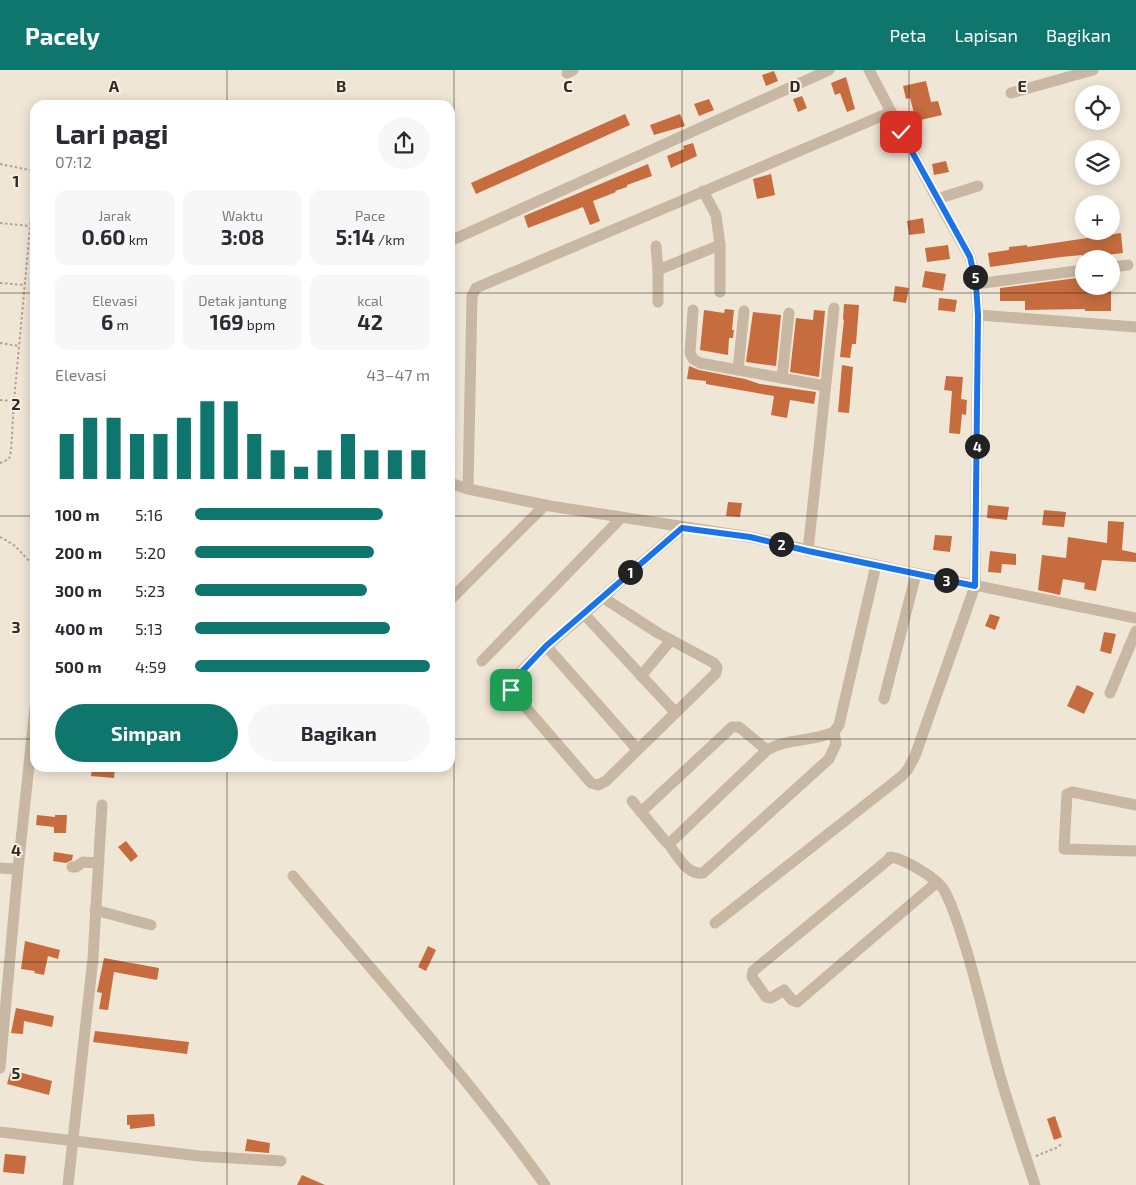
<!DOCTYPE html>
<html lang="id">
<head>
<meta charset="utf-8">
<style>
  :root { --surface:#fff; --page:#f7f7f7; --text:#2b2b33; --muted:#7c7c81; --accent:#0f766e }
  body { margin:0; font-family:"Exo 2",sans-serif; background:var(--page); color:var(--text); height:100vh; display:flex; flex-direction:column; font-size:19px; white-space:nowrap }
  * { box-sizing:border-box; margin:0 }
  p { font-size:16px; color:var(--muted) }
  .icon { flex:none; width:28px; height:28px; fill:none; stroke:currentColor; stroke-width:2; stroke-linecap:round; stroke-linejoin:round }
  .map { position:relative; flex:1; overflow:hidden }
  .details { position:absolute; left:30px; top:30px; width:425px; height:672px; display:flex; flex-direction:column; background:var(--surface); border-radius:15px; box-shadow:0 2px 12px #0003 }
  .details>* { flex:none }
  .tools { position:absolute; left:1075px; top:15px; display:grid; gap:10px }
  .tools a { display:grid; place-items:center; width:45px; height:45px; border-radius:50%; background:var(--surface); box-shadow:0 2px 12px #0003; font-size:25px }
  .pin { position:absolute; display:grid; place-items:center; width:42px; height:42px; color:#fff; margin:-21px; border-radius:10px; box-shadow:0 2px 8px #0006 }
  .km { position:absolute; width:25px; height:25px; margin:-12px; border-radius:50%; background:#222; color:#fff; font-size:14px; line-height:25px; text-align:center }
  .round { display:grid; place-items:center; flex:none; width:52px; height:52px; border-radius:26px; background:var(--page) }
  .summary { display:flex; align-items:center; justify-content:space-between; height:85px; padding:0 25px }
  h1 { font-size:28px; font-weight:700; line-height:38px }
  .stats { display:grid; grid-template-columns:repeat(3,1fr); gap:8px; height:85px; padding:5px 25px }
  .stats div { display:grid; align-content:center; border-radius:12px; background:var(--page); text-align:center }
  .stats b { font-size:21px; font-weight:700 }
  .stats small { font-size:14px; font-weight:400 }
  .stats p { font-size:14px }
  .chart { height:140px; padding:10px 25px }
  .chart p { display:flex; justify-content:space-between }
  .chart svg { width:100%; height:90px; margin-top:5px; stroke:var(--accent); stroke-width:6 }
  .action { display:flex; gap:10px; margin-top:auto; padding:10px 25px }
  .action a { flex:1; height:58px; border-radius:30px; background:var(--accent); color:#fff; font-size:20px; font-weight:700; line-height:58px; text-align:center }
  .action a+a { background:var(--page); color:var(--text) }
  ul { padding:0 25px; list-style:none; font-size:16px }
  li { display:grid; grid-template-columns:80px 60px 1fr; align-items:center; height:38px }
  li i { height:12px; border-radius:6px; background:var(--accent) }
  header { display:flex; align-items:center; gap:30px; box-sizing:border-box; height:70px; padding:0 25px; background:var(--accent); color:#fff }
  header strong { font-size:24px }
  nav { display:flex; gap:28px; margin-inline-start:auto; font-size:18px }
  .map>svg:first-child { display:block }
  .building { fill:#c66c3e }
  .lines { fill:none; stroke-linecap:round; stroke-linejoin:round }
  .path { stroke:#b4a18d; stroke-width:2; stroke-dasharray:2.5 2.5; stroke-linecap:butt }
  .minor { stroke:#c8b7a2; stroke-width:11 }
  .route-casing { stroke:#fff; stroke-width:10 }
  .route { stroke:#1a73e8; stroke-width:6 }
  .grid { fill:none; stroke:#332a25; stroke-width:1; stroke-opacity:0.55 }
  .grid-label { font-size:16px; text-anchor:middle; font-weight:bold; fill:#332a25; stroke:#f8f0e2; stroke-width:4; stroke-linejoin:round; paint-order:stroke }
</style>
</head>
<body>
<header>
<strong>Pacely</strong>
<nav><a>Peta</a><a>Lapisan</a><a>Bagikan</a></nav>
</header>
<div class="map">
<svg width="1136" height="1115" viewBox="0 0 1136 1115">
  <rect width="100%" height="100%" fill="#f0e6d6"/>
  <g class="building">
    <path d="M774,1L778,11L766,16L762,5Z"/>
    <path d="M846,7L855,39L847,42L840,23L835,25L831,13Z"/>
    <path d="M926,11L931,32L938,31L942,45L916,51L910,28L906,29L903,16Z"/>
    <path d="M802,26L807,38L798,42L793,29Z"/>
    <path d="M709,29L714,40L699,46L694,34Z"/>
    <path d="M625,44L630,55L476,124L471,113Z"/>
    <path d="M680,44L685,56L654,65L650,55Z"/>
    <path d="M693,73L697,86L671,98L667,86L684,79L683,76Z"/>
    <path d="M946,91L949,102L934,105L932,94Z"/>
    <path d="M648,94L652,106L627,115V117L615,121L616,122L593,131L600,151L590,155L583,137L528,158L524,146Z"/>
    <path d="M771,104L775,125L757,129L753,109Z"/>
    <path d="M923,148L925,163L909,165L907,151Z"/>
    <path d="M1121,163L1123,183L1082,188V185L1061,187L990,197L988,183L1009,180V177L1027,175V177Z"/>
    <path d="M948,175L950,189L927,192L925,178Z"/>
    <path d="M925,201L946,204L943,221L922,217Z"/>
    <path d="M1077,208H1083V216H1111V241H1085V239L1025,240V231H1000V218Z"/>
    <path d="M895,216L909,218L906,233L893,231Z"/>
    <path d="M939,228L957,230L955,242L938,240Z"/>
    <path d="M844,234L859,235L856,274H852L850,288L840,287L844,250L843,249Z"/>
    <path d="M725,239L734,240L732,260H734L733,268H729L728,285L700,280L704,240L724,243Z"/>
    <path d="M814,240L825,241L819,307L790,302L796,248L813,250Z"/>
    <path d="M753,242L781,245L776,296L746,292Z"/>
    <path d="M842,295L853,297L849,343L838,342Z"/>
    <path d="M689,296L699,300L745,309L760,314L816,322L814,334L790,330L787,348L771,345L774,326L706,314V311L687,309Z"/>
    <path d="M946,306L963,307L961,329L967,330L966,345L962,344L960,364L949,363L952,321L944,320Z"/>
    <path d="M728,432L742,433L740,447L726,446Z"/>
    <path d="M988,435L1009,437L1007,450L987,448Z"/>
    <path d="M1044,440L1066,442L1064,457L1042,455Z"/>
    <path d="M1108,451L1124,452L1122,480L1136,483V492L1102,490L1096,521L1084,519L1085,513L1063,509L1060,525L1038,520L1042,485L1066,488L1068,467L1107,473Z"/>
    <path d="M935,465L952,466L950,482L933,480Z"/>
    <path d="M990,481L1016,484V495L1002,494L1001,503L988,502Z"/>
    <path d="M990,544L1000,547L995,560L985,556Z"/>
    <path d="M1104,562L1116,564L1111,584L1100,581Z"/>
    <path d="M1077,615L1094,623L1084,644L1067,636Z"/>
    <path d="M92,698H115L114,708L91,706Z"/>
    <path d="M37,745L55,747V745H67L66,763H54V757L36,755Z"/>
    <path d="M126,771L138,786L131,792L118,777Z"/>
    <path d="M54,782L73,785L72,790L66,793L53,791Z"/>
    <path d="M25,871L60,880L58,889L48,886L44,905L34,903L35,901L21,899Z"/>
    <path d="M428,876L436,880L426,901L418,897Z"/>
    <path d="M104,888L159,898L157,910L114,902L108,940L99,939L102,923L97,922Z"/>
    <path d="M16,938L54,946L52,957L24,951L23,964L11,963Z"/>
    <path d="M95,961L189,972L187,984L93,972Z"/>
    <path d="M11,1000L52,1011L49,1025L7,1014Z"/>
    <path d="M154,1044L155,1056L130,1059V1055H127V1045Z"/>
    <path d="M1055,1046L1062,1067L1054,1070L1047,1049Z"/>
    <path d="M247,1069L270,1073L269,1083L245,1081Z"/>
    <path d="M5,1084L26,1086L24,1104L3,1102Z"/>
    <path d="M302,1105L325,1115H297Z"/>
  </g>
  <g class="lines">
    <g class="path">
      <path d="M0,94L35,101"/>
      <path d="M0,153L30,156"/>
      <path d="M0,213L25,215"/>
      <path d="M0,273L19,276"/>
      <path d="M0,330L13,331"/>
      <path d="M0,393L9,389L11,381L14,331L35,104"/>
      <path d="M0,467L14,475L35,497"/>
      <path d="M1036,1086L1056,1078L1063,1073"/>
    </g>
    <g class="minor">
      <path d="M567,3L573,0"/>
      <path d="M1011,23L1093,0"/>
      <path d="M703,121L716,145L720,175V222"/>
      <path d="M937,129L978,116"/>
      <path d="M450,171L829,0"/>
      <path d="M656,176L658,200L720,175"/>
      <path d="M1111,197L1128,195"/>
      <path d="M658,200V232"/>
      <path d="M976,214L1084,200"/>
      <path d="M693,240L690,283L693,289L700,293L825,316"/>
      <path d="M978,245L1136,257"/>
      <path d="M738,300L744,241"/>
      <path d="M782,308L789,243"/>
      <path d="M450,413L468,419L550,436L750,467L895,499L1136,548"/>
      <path d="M468,419L472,226L476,218L891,42"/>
      <path d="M808,481L834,238"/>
      <path d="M602,527L658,563L714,593L717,597L716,603L708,611L606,711L598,715L591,713L511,620V614C531,587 559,566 584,544C616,515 649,486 682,458"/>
      <path d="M450,530L545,435"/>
      <path d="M584,544L675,642"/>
      <path d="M546,576L637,679"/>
      <path d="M482,591L621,448"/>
      <path d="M641,606L671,570"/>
      <path d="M1110,623L1136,561"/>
      <path d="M884,629L916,504"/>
      <path d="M632,731L666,772H671L767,680C787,668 812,672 834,662L839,655L876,495"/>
      <path d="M1136,735L1072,722L1067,724L1064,779L1136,781"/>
      <path d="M641,742L732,657H739L767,680"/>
      <path d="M668,773C677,785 686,805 703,803L829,689L836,674L834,662"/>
      <path d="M72,797H76L83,792L99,793"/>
      <path d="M0,798L18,799"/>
      <path d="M293,806C378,908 468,1007 545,1115"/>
      <path d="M936,813L797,932L792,930L784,920L771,928L766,927L752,907L753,901L888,790L890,787C903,788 937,808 944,820C952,834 957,851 962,866C976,908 985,952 997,995C1008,1035 1022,1075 1035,1115"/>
      <path d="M95,840L151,855"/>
      <path d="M715,853L902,706L908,699L915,686L975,516L978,245L976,214L970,187L937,129L869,0"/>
      <path d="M0,998L18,799L35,638"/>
      <path d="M0,1062L199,1086L281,1091"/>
      <path d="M68,1115L93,888L102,735"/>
    </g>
  </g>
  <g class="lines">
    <g class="route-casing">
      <path id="route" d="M511,620L512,612L546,576L682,458L750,467L808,481L975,516L978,245L976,214L970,187L901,62"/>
    </g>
    <use href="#route" class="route"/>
  </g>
  <path class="grid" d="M227,0V35M454,0V1115M682,0V1115M909,0V1115M0,223H35M450,223H1136M0,446H35M450,446H1136M0,669H35M450,669H1136M227,698V1115M0,892H1136"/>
  <g class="grid-label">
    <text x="114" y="22">A</text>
    <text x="341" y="22">B</text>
    <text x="568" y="22">C</text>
    <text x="795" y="22">D</text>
    <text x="1022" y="22">E</text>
    <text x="16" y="117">1</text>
    <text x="16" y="340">2</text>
    <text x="16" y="563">3</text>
    <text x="16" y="786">4</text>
    <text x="16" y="1009">5</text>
  </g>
</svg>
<div class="tools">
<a><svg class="icon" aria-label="locate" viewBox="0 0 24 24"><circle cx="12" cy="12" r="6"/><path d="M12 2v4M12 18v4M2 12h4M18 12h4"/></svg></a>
<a><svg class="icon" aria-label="layers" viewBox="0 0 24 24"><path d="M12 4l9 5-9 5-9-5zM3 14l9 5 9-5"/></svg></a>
<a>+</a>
<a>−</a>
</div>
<div class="pin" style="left:511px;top:620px;background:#1e9e55"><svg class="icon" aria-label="arrive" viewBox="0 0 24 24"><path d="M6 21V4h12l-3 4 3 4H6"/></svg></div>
<div class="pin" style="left:901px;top:62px;background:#d93025"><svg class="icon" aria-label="check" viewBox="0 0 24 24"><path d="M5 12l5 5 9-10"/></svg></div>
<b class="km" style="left:630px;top:502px">1</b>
<b class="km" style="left:781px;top:474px">2</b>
<b class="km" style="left:946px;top:510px">3</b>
<b class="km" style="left:977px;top:376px">4</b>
<b class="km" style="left:975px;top:207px">5</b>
<section class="details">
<div class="summary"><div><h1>Lari pagi</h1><p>07:12</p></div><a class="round"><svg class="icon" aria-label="share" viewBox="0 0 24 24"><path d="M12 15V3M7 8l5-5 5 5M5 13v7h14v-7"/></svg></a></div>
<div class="stats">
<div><p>Jarak</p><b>0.60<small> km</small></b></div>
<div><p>Waktu</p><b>3:08</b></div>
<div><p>Pace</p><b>5:14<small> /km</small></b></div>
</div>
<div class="stats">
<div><p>Elevasi</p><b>6<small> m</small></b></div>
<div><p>Detak jantung</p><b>169<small> bpm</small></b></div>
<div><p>kcal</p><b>42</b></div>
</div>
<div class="chart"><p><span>Elevasi</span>43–47 m</p>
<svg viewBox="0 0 160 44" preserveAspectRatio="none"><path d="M5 44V22M15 44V14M25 44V14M35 44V22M45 44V22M55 44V14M65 44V6M75 44V6M85 44V22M95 44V30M105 44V38M115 44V30M125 44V22M135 44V30M145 44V30M155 44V30"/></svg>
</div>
<ul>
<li><b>100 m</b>5:16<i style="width:80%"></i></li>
<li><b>200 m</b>5:20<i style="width:76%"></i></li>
<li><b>300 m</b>5:23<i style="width:73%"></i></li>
<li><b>400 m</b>5:13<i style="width:83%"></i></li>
<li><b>500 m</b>4:59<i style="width:100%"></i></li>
</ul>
<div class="action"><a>Simpan</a><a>Bagikan</a></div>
</section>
</div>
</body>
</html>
